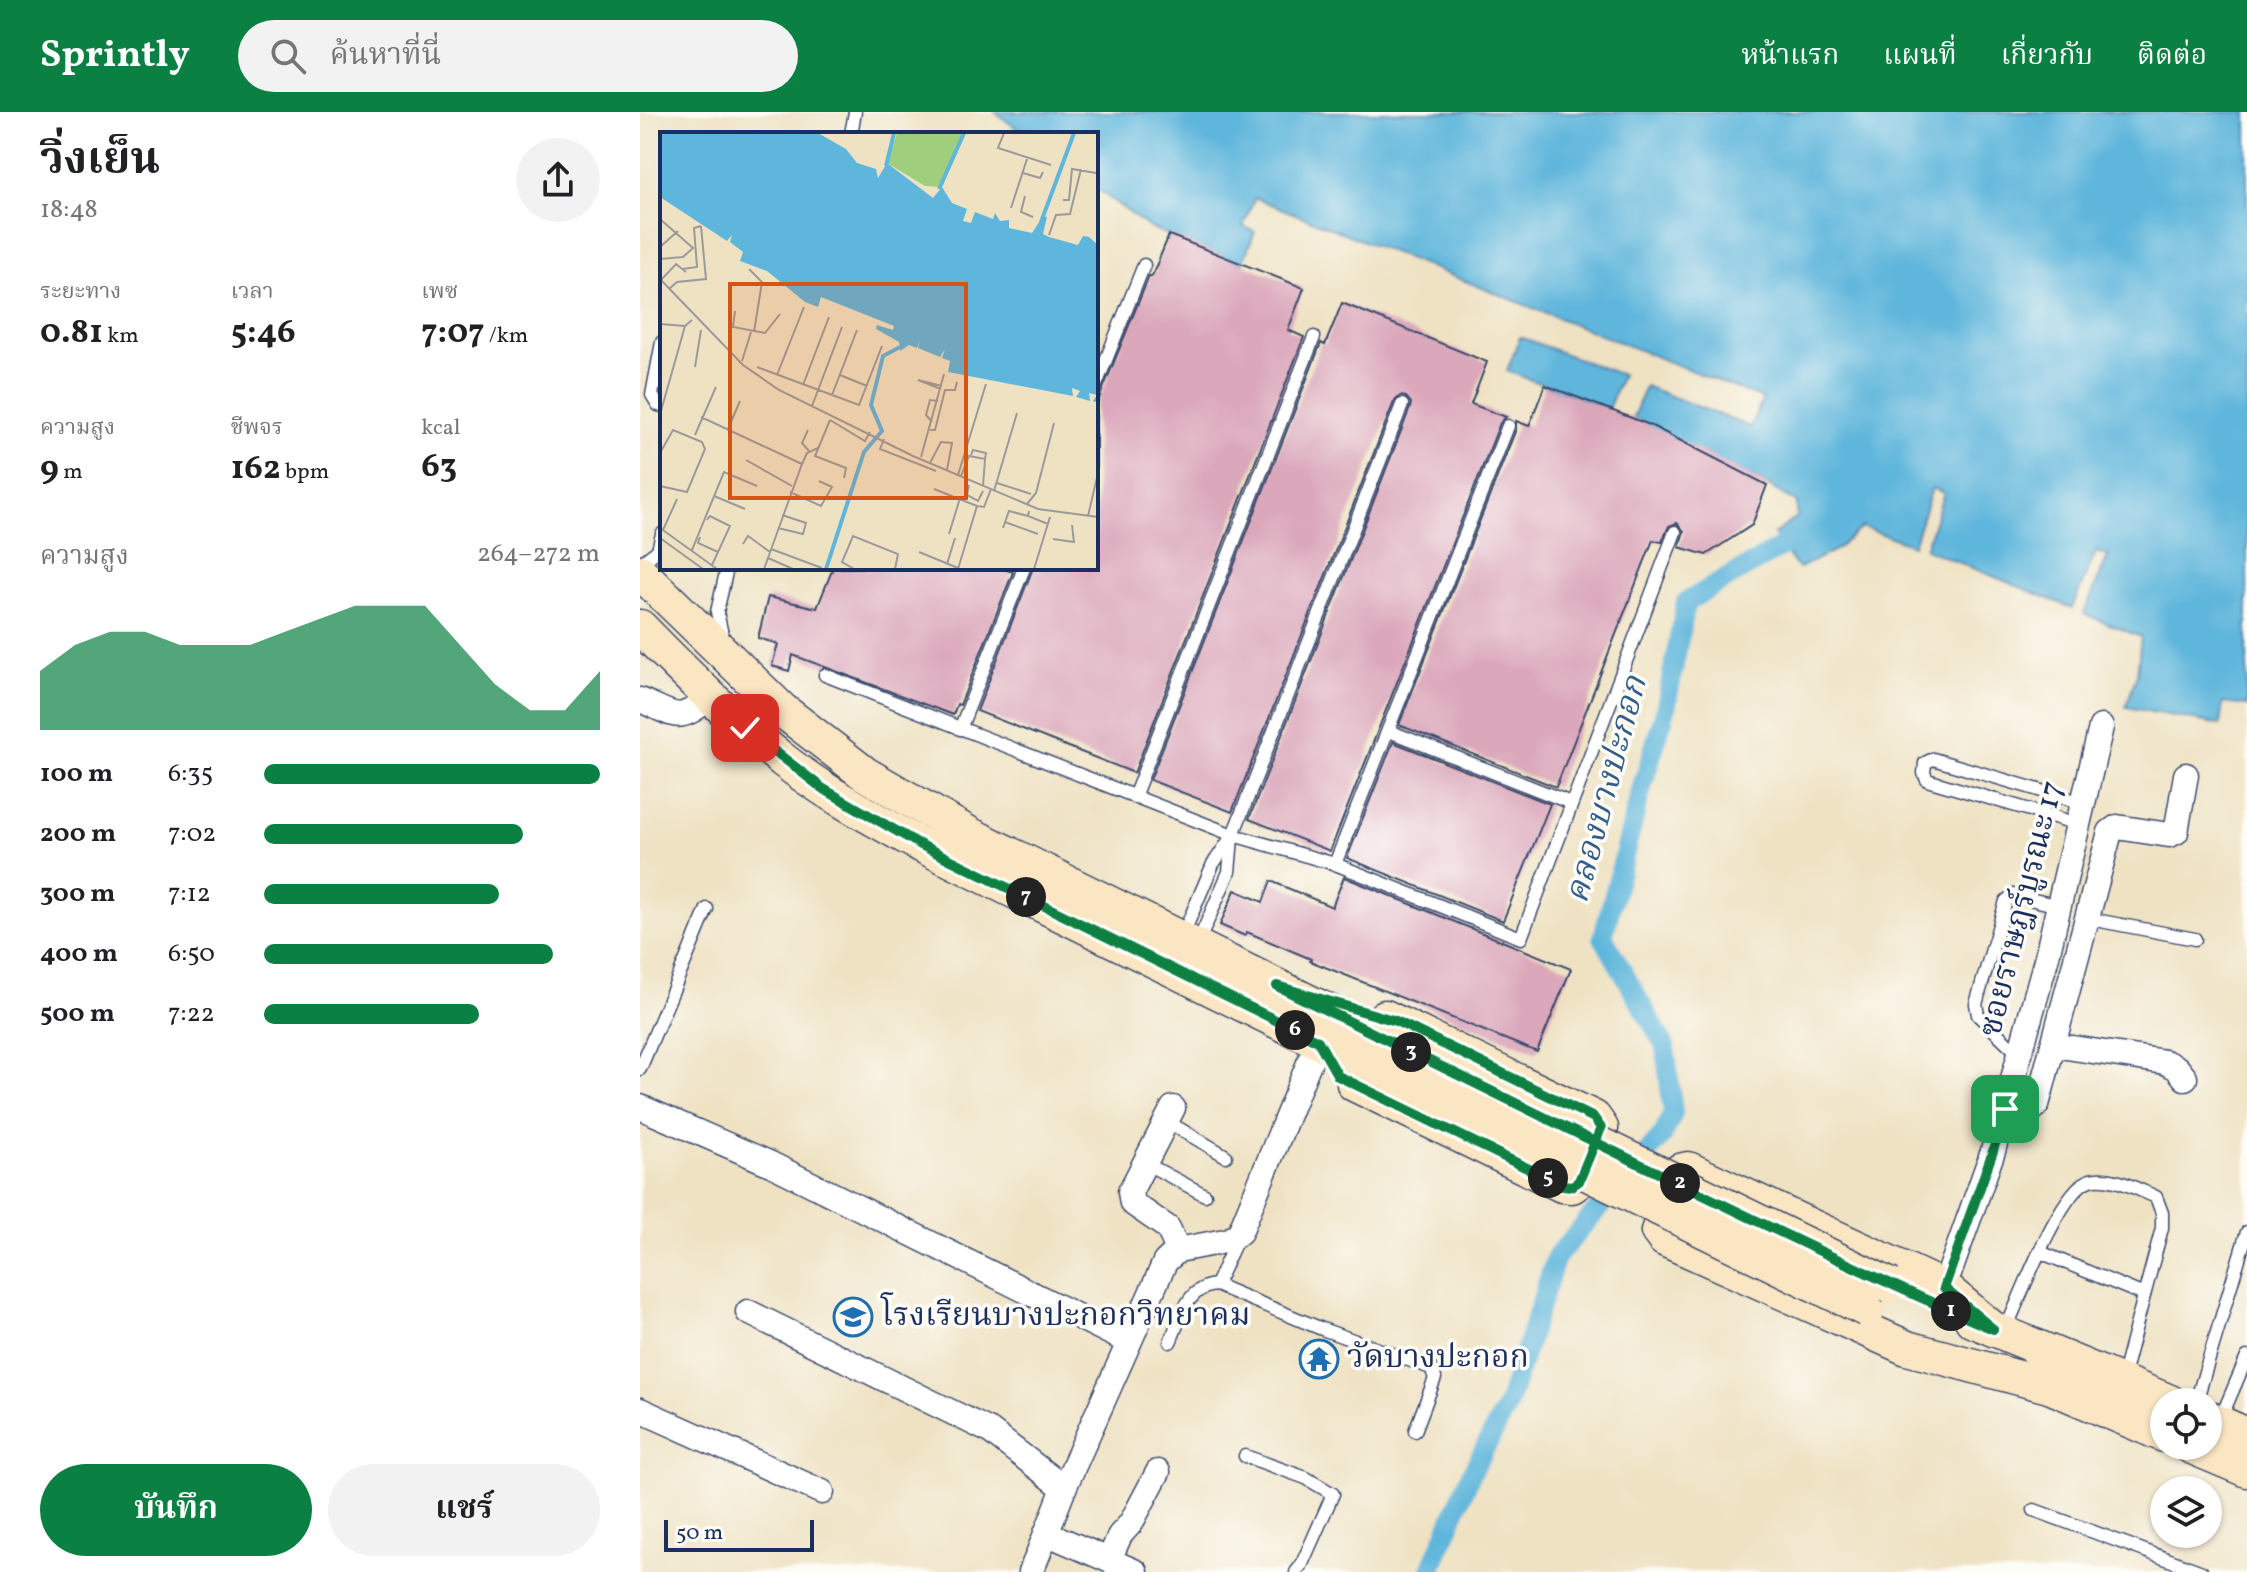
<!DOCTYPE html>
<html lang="th">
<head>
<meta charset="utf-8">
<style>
  :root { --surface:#fff; --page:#f2f2f2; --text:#202124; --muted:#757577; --accent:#0b8043 }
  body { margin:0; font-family:Vollkorn,"Noto Serif Thai",serif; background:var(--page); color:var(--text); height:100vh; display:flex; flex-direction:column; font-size:30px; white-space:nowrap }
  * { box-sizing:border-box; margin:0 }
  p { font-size:26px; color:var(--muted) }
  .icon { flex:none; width:44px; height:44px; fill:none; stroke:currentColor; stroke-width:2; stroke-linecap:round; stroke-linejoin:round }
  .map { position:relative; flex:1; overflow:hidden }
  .panel { display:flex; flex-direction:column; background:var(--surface); width:640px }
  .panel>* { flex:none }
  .buttons { position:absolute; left:1510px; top:1276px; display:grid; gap:16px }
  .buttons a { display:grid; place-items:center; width:72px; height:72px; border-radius:50%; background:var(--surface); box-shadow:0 2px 6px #0004; font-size:40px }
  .scale { position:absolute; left:24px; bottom:20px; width:150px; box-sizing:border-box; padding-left:8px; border:4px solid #1b2f5e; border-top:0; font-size:22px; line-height:28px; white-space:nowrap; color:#1b2f5e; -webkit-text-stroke:6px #fdfcf7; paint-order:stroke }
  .pin { position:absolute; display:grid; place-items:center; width:68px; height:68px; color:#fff; margin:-34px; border-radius:16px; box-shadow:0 4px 12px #0006 }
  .km { position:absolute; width:40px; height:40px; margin:-20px; border-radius:50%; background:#222; color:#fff; font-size:22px; line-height:40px; text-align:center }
  .round { display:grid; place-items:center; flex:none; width:84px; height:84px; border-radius:42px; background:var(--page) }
  .summary { display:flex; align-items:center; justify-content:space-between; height:136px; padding:0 40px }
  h1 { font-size:44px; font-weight:700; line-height:60px }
  .stats { display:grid; grid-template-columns:repeat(3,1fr); gap:12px; height:136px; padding:8px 40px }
  .stats div { display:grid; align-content:center }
  .stats b { font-size:34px; font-weight:700 }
  .stats small { font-size:22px; font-weight:400 }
  .stats p { font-size:22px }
  .chart { height:224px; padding:16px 40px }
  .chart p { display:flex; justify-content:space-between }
  .chart svg { width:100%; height:144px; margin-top:8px; fill:var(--accent); opacity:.7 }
  .button { display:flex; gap:16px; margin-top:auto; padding:16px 40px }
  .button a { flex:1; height:92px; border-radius:48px; background:var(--accent); color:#fff; font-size:32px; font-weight:700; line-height:92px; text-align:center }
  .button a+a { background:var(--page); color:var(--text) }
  ul { padding:0 40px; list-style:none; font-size:26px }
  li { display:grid; grid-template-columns:128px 96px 1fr; align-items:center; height:60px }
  li i { height:20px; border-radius:10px; background:var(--accent) }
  header { display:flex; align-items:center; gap:48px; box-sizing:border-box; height:112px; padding:0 40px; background:var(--accent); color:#fff }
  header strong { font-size:38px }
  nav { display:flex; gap:44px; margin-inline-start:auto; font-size:28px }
  .search { width:560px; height:72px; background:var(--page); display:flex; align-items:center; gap:20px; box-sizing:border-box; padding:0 28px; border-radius:44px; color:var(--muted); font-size:30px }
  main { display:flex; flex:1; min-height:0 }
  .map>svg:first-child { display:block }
  .water { fill:#5fb6dc; stroke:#3d729d; stroke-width:2 }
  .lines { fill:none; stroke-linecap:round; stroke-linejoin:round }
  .canal { stroke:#5fb6dc; stroke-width:20 }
  .building { fill:#dba8bb }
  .service-casing { stroke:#3b4a6d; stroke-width:15 }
  .minor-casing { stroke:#3b4a6d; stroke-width:27 }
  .secondary-casing { stroke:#3b4a6d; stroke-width:37 }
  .service { stroke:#fff; stroke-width:12 }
  .minor { stroke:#fff; stroke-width:24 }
  .secondary { stroke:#fbe6c3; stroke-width:34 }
  .secondary-bridge-casing { stroke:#3b4a6d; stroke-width:37; stroke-linecap:butt }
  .secondary-bridge { stroke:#fbe6c3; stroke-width:34 }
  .route-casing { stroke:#fff; stroke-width:16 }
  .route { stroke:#0b8043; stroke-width:10 }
  .labels { text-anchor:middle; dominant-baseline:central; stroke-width:7; stroke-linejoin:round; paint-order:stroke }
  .street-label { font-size:32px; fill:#1b2f5e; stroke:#fdfcf7 }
  .poi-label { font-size:32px; fill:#1b2f5e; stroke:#fdfcf7; text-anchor:start }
  .water-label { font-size:34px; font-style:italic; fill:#335e8a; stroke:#fdfcf7 }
  .inset-river { fill:none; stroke:#5fb6dc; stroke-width:4 }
  .inset-road { fill:none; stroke:#9a9a9b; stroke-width:2 }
  .view { fill:#d45514; fill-opacity:0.15; stroke:#d45514; stroke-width:4 }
  .inset-edge { fill:none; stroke:#1b2f5e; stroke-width:4 }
</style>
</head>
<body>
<header>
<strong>Sprintly</strong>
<div class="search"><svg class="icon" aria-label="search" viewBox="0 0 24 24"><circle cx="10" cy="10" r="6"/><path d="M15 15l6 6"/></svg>ค้นหาที่นี่</div>
<nav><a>หน้าแรก</a><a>แผนที่</a><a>เกี่ยวกับ</a><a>ติดต่อ</a></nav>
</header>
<main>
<section class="panel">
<div class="summary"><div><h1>วิ่งเย็น</h1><p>18:48</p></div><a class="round"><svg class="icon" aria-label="share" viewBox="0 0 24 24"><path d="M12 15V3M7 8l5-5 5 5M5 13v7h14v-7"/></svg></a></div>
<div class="stats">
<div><p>ระยะทาง</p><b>0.81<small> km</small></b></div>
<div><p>เวลา</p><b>5:46</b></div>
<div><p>เพซ</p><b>7:07<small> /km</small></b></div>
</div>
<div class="stats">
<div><p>ความสูง</p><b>9<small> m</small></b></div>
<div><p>ชีพจร</p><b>162<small> bpm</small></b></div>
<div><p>kcal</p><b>63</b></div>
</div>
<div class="chart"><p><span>ความสูง</span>264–272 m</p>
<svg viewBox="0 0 160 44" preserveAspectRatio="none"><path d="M0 44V26L10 18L20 14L30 14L40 18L50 18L60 18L70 14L80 10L90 6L100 6L110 6L120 18L130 30L140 38L150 38L160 26V44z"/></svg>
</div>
<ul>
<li><b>100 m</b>6:35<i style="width:100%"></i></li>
<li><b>200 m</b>7:02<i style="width:77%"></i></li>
<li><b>300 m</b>7:12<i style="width:70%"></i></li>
<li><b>400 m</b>6:50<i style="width:86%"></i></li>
<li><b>500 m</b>7:22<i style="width:64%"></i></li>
</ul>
<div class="button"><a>บันทึก</a><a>แชร์</a></div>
</section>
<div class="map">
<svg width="1607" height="1460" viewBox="0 0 1607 1460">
  <rect width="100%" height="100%" fill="#fdfcf7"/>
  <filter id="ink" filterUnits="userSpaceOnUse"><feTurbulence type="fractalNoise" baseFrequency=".0125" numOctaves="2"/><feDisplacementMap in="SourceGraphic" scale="16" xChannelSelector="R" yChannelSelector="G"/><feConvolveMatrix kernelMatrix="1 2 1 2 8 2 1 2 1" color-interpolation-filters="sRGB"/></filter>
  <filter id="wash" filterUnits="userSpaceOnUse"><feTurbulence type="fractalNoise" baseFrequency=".006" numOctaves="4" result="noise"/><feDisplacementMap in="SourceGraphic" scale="32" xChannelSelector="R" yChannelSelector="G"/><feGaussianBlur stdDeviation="1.8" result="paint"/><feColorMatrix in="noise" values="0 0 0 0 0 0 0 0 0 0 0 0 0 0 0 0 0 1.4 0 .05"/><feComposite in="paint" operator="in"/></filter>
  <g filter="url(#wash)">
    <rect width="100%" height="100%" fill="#efe2c3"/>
    <g class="water">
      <path d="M355,0H1607V594L1583,591L1580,613L1486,595L1497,561L1501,525L1444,502L1468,444L1456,440L1432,496L1285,437L1304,381L1292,376L1273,433L1222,415L1197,437L1158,457L1134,422L1157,405V391L1127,373L993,306L1005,274L1110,315L1123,287L615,86L603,114L615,120L602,152L510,116L456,76V22H384Z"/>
      <path d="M880,225L982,263L968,297L867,259Z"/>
    </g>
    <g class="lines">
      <path class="canal" d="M790,1460L831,1362L867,1294L916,1145L1023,1023L1033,1001L1025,934L963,825L1003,671L1025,600L1046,490L1164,422"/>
    </g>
    <g id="blocks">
      <g class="building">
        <path d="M529,123L664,176L648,218L664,225L494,661L337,599L393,456H456V294L509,164H512Z"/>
        <path d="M702,191L847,250L831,292L866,305L860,311L690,739L609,707L770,296L771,291L766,285L760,284L754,290L592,700L510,668L681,231L685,233Z"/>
        <path d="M905,273L1010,313L1127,373L1112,413L1066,443L1039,435L1044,419L1037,411L1029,414L1022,430L1013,428L916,675L759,613L876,317V309L889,314Z"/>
        <path d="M193,456H361L373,460L320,593L317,592L313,603L153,543L149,559L132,554L138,532L118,526L128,485L177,496Z"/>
        <path d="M753,630L910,692L863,809L707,746Z"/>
        <path d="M704,765L931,857L897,940L670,849L671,847L607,820L605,824L580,813L595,778L623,790L631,769L692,795Z"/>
      </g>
    </g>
  </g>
  <g filter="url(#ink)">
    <use href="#blocks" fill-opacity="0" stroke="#3b4a6d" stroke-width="2"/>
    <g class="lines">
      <g class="service-casing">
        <g id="service">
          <path d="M211,22L215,0"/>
          <path d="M22,230L12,283L18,293L22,294"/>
          <path d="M456,273L504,153"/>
          <path d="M0,452L18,438L22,422"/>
          <path d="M83,527L77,500L87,456"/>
          <path d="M185,563L593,723L695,752L881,826L1035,420"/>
          <path d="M320,617L384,456"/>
          <path d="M749,619L931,691"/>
          <path d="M494,685L674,225"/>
          <path d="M1438,712L1287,668L1284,661L1285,651L1293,647L1443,691"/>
          <path d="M695,752L868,314"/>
          <path d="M1445,806L1555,827"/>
          <path d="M542,825L573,752L593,723L762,293"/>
          <path d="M557,833L589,760L592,726"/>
          <path d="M1380,943L1338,903L1336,892L1366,789L1373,783L1419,794"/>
          <path d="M0,957L67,797"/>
          <path d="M526,1009L586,1044"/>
          <path d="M505,1051L565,1083"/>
          <path d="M597,1127L576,1173L682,1217L791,1256L795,1266L775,1319"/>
          <path d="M1400,1140L1504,1183"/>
          <path d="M1365,1219C1379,1189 1420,1076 1450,1068C1470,1062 1497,1077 1516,1085L1522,1101V1116L1482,1267"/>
          <path d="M530,1230C541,1206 546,1175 576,1173"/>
          <path d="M1556,1290L1607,1120"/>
          <path d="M1580,1308L1607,1245"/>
          <path d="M605,1344L666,1366L693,1382L661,1454L656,1460"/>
          <path d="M1394,1398L1562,1460"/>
        </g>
      </g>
      <g class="minor-casing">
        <g id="minor">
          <path d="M0,588C39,604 36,612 71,585"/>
          <path d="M1413,933L1525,950L1537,956L1545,966"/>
          <path d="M0,995L131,1052L489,1230"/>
          <path d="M533,996L490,1080L492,1091L528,1116L538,1138"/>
          <path d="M1365,997L1388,1001L1397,993L1470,720L1477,715L1529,723L1536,720L1546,663"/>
          <path d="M1304,1176L1353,1039L1407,844L1461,615"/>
          <path d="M108,1200L350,1319L424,1376"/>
          <path d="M0,1298L182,1380"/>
          <path d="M406,1421L496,1460"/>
          <path d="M469,1448L480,1423L491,1411L518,1360"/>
          <path d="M391,1460L424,1376L525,1150L538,1138L590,1128L600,1120L678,929"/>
        </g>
      </g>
      <g class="secondary-casing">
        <g id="secondary">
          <path d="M0,460L142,598L225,662L331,723L768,939"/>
          <path d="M0,515C45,561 92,608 143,648C185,681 232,706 279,732L756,968"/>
          <path d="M714,972L922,1073L932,1074L939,1069L961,1016L954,1006L745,905"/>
          <path d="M1332,1208L1530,1290"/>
          <path d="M1353,1217L1304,1176L1048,1057L1040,1059L1018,1119L1024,1127L1267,1236L1409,1274"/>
          <path d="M1388,1265L1524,1323"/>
          <path d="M1568,1306L1607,1323"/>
          <path d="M1550,1334L1607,1358"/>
        </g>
      </g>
      <use href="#service" class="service"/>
      <use href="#minor" class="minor"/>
      <use href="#secondary" class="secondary"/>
      <g class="secondary-bridge-casing">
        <g id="secondary-bridge">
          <path d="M768,939L1251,1174"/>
          <path d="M756,968L1227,1198"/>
        </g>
      </g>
      <use href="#secondary-bridge" class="secondary-bridge"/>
    </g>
  </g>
  <g class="lines" filter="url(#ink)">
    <g class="route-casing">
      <path id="route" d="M105,616L182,676L279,732L678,929L698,964L922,1073L932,1074L939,1069L961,1016L954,1006L756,909L637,874C764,937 891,999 1018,1061C1129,1115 1240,1169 1353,1217L1304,1176L1353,1039L1365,997"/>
    </g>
    <use href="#route" class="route"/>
  </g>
  <defs>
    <g id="school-ring" transform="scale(2)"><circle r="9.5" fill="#fdfcf7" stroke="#1f6fb2" stroke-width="1.5"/><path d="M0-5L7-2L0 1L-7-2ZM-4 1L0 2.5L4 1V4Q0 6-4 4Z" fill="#1f6fb2"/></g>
    <g id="temple-ring" transform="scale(2)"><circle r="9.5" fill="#fdfcf7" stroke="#1f6fb2" stroke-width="1.5"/><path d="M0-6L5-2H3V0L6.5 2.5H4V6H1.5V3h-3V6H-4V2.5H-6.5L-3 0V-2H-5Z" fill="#1f6fb2"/></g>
  </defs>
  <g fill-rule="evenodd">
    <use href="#school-ring" x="213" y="1205"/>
    <use href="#temple-ring" x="679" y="1247"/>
  </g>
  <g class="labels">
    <g class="street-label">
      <text transform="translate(1383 797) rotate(-76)">ซอยราษฎร์บูรณะ 17</text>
    </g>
    <g class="poi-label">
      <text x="241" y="1205">โรงเรียนบางปะกอกวิทยาคม</text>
      <text x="707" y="1247">วัดบางปะกอก</text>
    </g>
    <g class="water-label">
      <text transform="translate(968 678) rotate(-75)">คลองบางปะกอก</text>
    </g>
  </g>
  <g transform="translate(20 20)">
    <rect width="438" height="438" fill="#efe2c3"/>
    <path d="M237,1H306L282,55L265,54L227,31Z" fill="#9fcf7d"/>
    <path d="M0,1H158L186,17L197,31L216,37L218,46L227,31L273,66L282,55L292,71L307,77L303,89L311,91L315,80L333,87L335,81L340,89L349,88V96L372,101L383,84L387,85L383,102L389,105L418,113L423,104L429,105L438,113V271L433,269L437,263L429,261L430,269L416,265L420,259L412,256L413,264L288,240L290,229L282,226L285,217L280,225L258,216L260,208L257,216L249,213L240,219L239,210L216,197L217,193L233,198L234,194L161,165L158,175L145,170L107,139L80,129L83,120L70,110L72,103L67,109L0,65Z" fill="#5fb6dc"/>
    <path class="inset-river" d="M226,34L234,1M279,57L304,1M381,90L414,1M166,437L204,320L222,299L211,273L223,224L240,215"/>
    <path class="inset-road" d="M344,1L338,16L391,33M363,41L380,46L383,40M365,64L361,80L373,85M403,68H409L412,37L436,41M351,76L367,27M0,87L33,116L23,125L0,127M389,103L396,83L410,82L421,37M0,115L18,99M23,137L37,135L34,96L41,94M89,137L102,150L94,200M0,147L83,233L119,258L253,324L378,377L438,385M1,148L16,132L26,140M9,157L17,150L46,147L41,94M75,179L73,195L105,201L120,182M0,192L25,194L32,188M82,229L91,200M35,235L41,198M97,235L199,273L222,214M117,243L144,175M180,243L207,254M143,253L169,185M281,257L258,248L282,254M172,263L197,198M152,274L182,195M1,279L25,194M41,285L142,332M170,288L155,324L186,336L184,346M170,288L205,309L210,300M272,290L266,283L270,268L278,269M68,297L80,269M148,298L142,311L149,319M270,298H275L285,258H295L297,250M35,303L56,255M224,307L220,317L276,339M0,321L13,298L42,310L45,317L27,360L0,354M311,323L313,318L326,321L325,327M261,325L284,242M86,328L132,354M270,331L281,310L292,311L287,338M298,343L326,252M301,344L309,324L325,327L323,354M337,351L371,362M309,353L307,363L318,369L323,359M274,357L317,374M334,359L357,281M130,360L161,374L172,355L159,349M54,364L85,377M367,372L376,361L394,291M317,374L324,375L331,357M369,379L368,384L388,392M428,384L438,341M47,388L50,384L70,394L52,433M345,390L378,402M0,396L57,437M118,396L143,402L146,391L122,383M343,396L349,379L368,384M3,398L17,367M289,402L300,366M40,405L38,411L58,420M0,406L43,437M393,407L414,410L412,393M83,412L88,404L110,420M111,417L162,436M32,418L64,340L97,354M259,420L298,436M108,426L133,437M287,432L295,406M104,437L142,332L147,321L158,316M194,437L182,430L193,404L238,422L235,437M298,437L317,374M374,437L390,385"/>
    <path class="view" d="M70,152H306V366H70Z"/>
    <rect width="438" height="438" class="inset-edge"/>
  </g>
</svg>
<div class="buttons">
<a><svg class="icon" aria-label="locate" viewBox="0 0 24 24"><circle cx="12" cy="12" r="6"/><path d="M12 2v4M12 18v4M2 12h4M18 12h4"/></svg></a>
<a><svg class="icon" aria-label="layers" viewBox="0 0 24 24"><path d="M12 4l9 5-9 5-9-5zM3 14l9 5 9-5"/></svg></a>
</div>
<div class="scale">50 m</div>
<div class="pin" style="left:1365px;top:997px;background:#1e9e55"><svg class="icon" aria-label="arrive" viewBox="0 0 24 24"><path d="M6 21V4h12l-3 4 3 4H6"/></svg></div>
<div class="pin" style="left:105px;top:616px;background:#d93025"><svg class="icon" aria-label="check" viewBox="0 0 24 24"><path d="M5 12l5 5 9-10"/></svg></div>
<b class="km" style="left:1311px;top:1199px">1</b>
<b class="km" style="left:1040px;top:1071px">2</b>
<b class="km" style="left:771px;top:940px">3</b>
<b class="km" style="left:908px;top:1066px">5</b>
<b class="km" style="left:655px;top:918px">6</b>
<b class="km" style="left:386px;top:785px">7</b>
</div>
</main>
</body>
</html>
